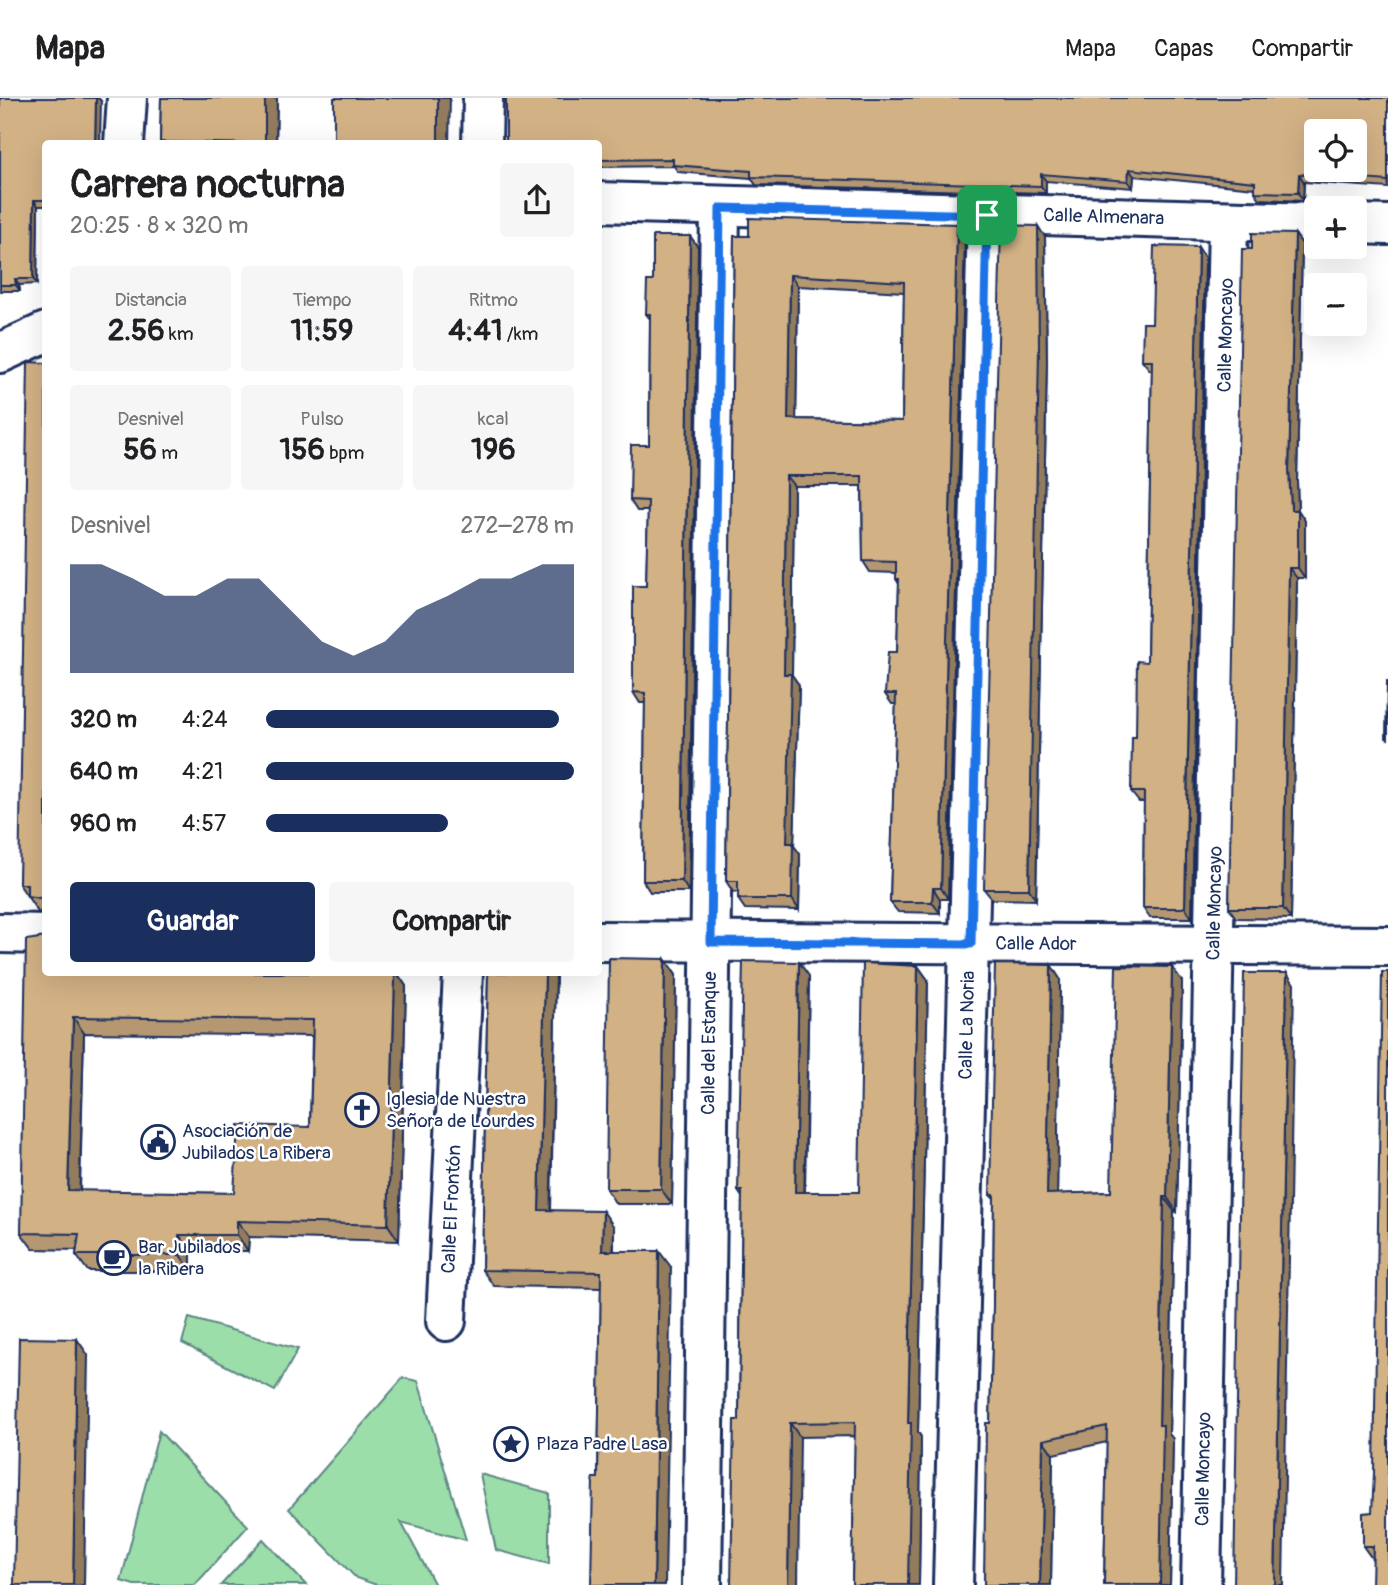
<!DOCTYPE html>
<html lang="es">
<head>
<meta charset="utf-8">
<style>
  :root { --surface:#fff; --page:#f6f6f6; --text:#202124; --muted:#757577; --line:#e0e0e0; --accent:#1b2f5e }
  body { margin:0; font-family:Pangolin,sans-serif; background:var(--page); color:var(--text); height:100vh; display:flex; flex-direction:column; font-size:26px; white-space:nowrap }
  * { box-sizing:border-box; margin:0 }
  p { font-size:23px; color:var(--muted) }
  .icon { flex:none; width:38px; height:38px; fill:none; stroke:currentColor; stroke-width:2; stroke-linecap:round; stroke-linejoin:round }
  .map { position:relative; flex:1; overflow:hidden }
  .details { position:absolute; left:42px; top:42px; width:560px; height:836px; display:flex; flex-direction:column; background:var(--surface); border-radius:7px; box-shadow:0 7px 28px #0002 }
  .details>* { flex:none }
  .controls { position:absolute; left:1304px; top:21px; display:grid; gap:14px }
  .controls a { display:grid; place-items:center; width:63px; height:63px; border-radius:7px; background:var(--surface); box-shadow:0 7px 28px #0002; font-size:35px }
  .pin { position:absolute; display:grid; place-items:center; width:60px; height:60px; color:#fff; margin:-30px; border-radius:14px; box-shadow:0 4px 10px #0006 }
  .round { display:grid; place-items:center; flex:none; width:74px; height:74px; border-radius:7px; background:var(--page) }
  .summary { display:flex; align-items:center; justify-content:space-between; height:119px; padding:0 28px }
  h1 { font-size:38px; font-weight:700; line-height:52px }
  .stats { display:grid; grid-template-columns:repeat(3,1fr); gap:10px; height:119px; padding:7px 28px }
  .stats div { display:grid; align-content:center; border-radius:7px; background:var(--page); text-align:center }
  .stats b { font-size:30px; font-weight:700 }
  .stats small { font-size:19px; font-weight:400 }
  .stats p { font-size:19px }
  .chart { height:196px; padding:14px 28px }
  .chart p { display:flex; justify-content:space-between }
  .chart svg { width:100%; height:126px; margin-top:7px; fill:var(--accent); opacity:.7 }
  .button { display:flex; gap:14px; margin-top:auto; padding:14px 28px }
  .button a { flex:1; height:80px; border-radius:7px; background:var(--accent); color:#fff; font-size:28px; font-weight:700; line-height:80px; text-align:center }
  .button a+a { background:var(--page); color:var(--text) }
  ul { padding:0 28px; list-style:none; font-size:23px }
  li { display:grid; grid-template-columns:112px 84px 1fr; align-items:center; height:52px }
  li i { height:18px; border-radius:9px; background:var(--accent) }
  header { display:flex; align-items:center; gap:42px; box-sizing:border-box; height:98px; padding:0 35px; background:var(--surface); border-bottom:2px solid var(--line) }
  header strong { font-size:33px }
  nav { display:flex; gap:38px; margin-inline-start:auto; font-size:24px }
  .map>svg:first-child { display:block }
  .green { fill:#9cdea9; stroke:#5c8684; stroke-width:2 }
  .lines { fill:none; stroke-linecap:round; stroke-linejoin:round }
  .street-casing { stroke:#1b2f5e; stroke-width:44 }
  .street { stroke:#fff; stroke-width:38 }
  .wall { fill:#b59872; stroke:#1b2f5e; stroke-width:2; fill-rule:evenodd }
  .shaded-wall { fill:#937c5d; stroke:#1b2f5e; stroke-width:2 }
  .building { fill:#d2b185; stroke:#1b2f5e; stroke-width:2; fill-rule:evenodd }
  .route-casing { stroke:#fff; stroke-width:14 }
  .route { stroke:#1a73e8; stroke-width:9 }
  .labels { text-anchor:middle; dominant-baseline:central; stroke-width:5; stroke-linejoin:round; paint-order:stroke }
  .street-label { font-size:19px; fill:#1b2f5e; stroke:#fff }
  .poi-label { font-size:19px; fill:#1b2f5e; stroke:#fff; text-anchor:start }
</style>
</head>
<body>
<header>
<strong>Mapa</strong>
<nav><a>Mapa</a><a>Capas</a><a>Compartir</a></nav>
</header>
<div class="map">
<svg width="1388" height="1487" viewBox="0 0 1388 1487">
  <rect width="100%" height="100%" fill="#fff"/>
  <filter id="ink" filterUnits="userSpaceOnUse"><feTurbulence type="fractalNoise" baseFrequency=".0143" numOctaves="2"/><feDisplacementMap in="SourceGraphic" scale="14" xChannelSelector="R" yChannelSelector="G"/><feConvolveMatrix kernelMatrix="1 2 1 2 8 2 1 2 1" color-interpolation-filters="sRGB"/></filter>
  <g filter="url(#ink)">
    <g class="green">
      <path d="M189,1220L298,1251L275,1293L182,1245Z"/>
      <path d="M403,1280L418,1283L466,1442L401,1424L435,1487H377L356,1480L289,1411Z"/>
      <path d="M159,1333L248,1428L195,1487H134L121,1483Z"/>
      <path d="M480,1376L549,1395V1466L496,1452Z"/>
      <path d="M263,1441L306,1487H221Z"/>
    </g>
    <g class="lines">
      <g class="street-casing">
        <g id="street">
          <path d="M124,46L127,0"/>
          <path d="M482,46L483,0"/>
          <path id="s1" d="M598,104L1316,125"/>
          <path d="M1354,126L1388,127"/>
          <path d="M0,255L46,234"/>
          <path d="M0,835L46,836"/>
          <path id="s2" d="M598,843L1388,848"/>
          <path id="s3" d="M446,1223L463,875"/>
          <path id="s4" d="M702,1487L720,110"/>
          <path id="s5" d="M953,1487L987,117"/>
          <path id="s6" d="M1201,1487L1228,123"/>
        </g>
      </g>
      <use href="#street" class="street"/>
    </g>
    <g class="wall">
      <path d="M0,0H98L101,3L46,46V108H38L37,186L19,187L20,193H0Z"/>
      <path d="M161,0H277L276,46H161L160,44Z"/>
      <path d="M1388,0V90L1304,84L1303,103L1260,101L1255,94V90L1134,78L1133,90L1046,83V95L756,87L751,80L678,74L674,68L598,69V46Z"/>
      <path d="M1295,136L1302,146L1297,383L1298,412L1305,423V480H1297L1291,821L1236,820L1229,810L1252,151Z"/>
      <path d="M965,137L948,801H940V815L898,814L890,804L896,606H892L885,596L897,554L899,486L896,481V475L870,474L863,463L862,388H794L792,577L799,587L794,748L800,756L799,812L745,811L738,801V794H733L726,783L734,138ZM798,188L904,194L902,323L796,321Z"/>
      <path d="M690,138L698,149L689,794H650L643,783L645,605H640L633,594L646,488L648,413H637L630,402L649,347L650,221L646,216L653,183Z"/>
      <path d="M1045,139L1047,263L1036,802L992,801L984,791Z"/>
      <path d="M1198,149L1205,160L1192,820H1150L1143,810L1144,704H1139L1131,694L1136,639L1147,564L1152,272H1150L1142,262L1152,225Z"/>
      <path d="M46,265V815L38,814L19,786Z"/>
      <path d="M665,861L676,877L672,1106H616L606,1091Z"/>
      <path d="M1051,867L1060,881L1057,1096L1111,1094L1182,883L1177,1114L1174,1113L1169,1336L1173,1341L1170,1487H1104L1107,1344L1053,1356L1051,1487H984L990,1325L993,1209L994,1101L990,1097Z"/>
      <path d="M918,868L928,882L918,1334L921,1339L919,1487H852L855,1338L800,1339L739,1322L742,1099L738,1093L809,878L805,1094H859Z"/>
      <path d="M46,875H397L406,888L399,1143L249,1139L248,1153H191V1173H88L76,1157L77,1152L33,1151L21,1135ZM84,935L312,938L310,1029L234,1095L80,1093Z"/>
      <path d="M488,875H556L551,1112L614,1129V1153L671,1169L598,1380L601,1190L494,1188L482,1172Z"/>
      <path d="M1372,1414L1373,1462L1363,1448Z"/>
    </g>
    <g class="shaded-wall">
      <path d="M96,0H98L101,3L100,46H95Z"/>
      <path d="M265,0H277L276,46H265Z"/>
      <path d="M438,0H450L449,46H438Z"/>
      <path d="M1129,71L1134,78L1133,90L1128,83Z"/>
      <path d="M1041,76L1046,83V95L1041,88Z"/>
      <path d="M1299,76L1304,84L1303,103L1298,95Z"/>
      <path d="M34,102L38,108L37,186L33,181Z"/>
      <path d="M957,126L965,137L948,801L941,790Z"/>
      <path d="M1038,128L1045,139L1047,263L1036,802L1029,791Z"/>
      <path d="M1295,136L1302,146L1297,383L1298,412L1305,423V480L1298,470L1291,412L1289,372Z"/>
      <path d="M690,138L698,149L689,794L682,783Z"/>
      <path d="M1198,149L1205,160L1192,820L1185,809Z"/>
      <path d="M790,177L798,188L796,332L788,321Z"/>
      <path d="M15,181L19,187L20,193L16,187Z"/>
      <path d="M786,378L794,388L792,577L799,587L794,748L800,756L799,812L792,801L787,745L784,576Z"/>
      <path d="M1289,470L1297,480L1291,821L1283,810Z"/>
      <path d="M933,790L940,801V815L932,804Z"/>
      <path d="M665,861L676,877L672,1106L661,1091Z"/>
      <path d="M799,864L809,878L804,1108L795,1094Z"/>
      <path d="M1051,867L1060,881L1057,1110L1047,1096Z"/>
      <path d="M918,868L928,882L918,1334L921,1339L919,1487H908V1325Z"/>
      <path d="M1172,869L1182,883L1177,1114L1167,1099Z"/>
      <path d="M395,875H397L406,888L399,1143L388,1127Z"/>
      <path d="M545,875H556L550,1128L539,1112Z"/>
      <path d="M1287,875L1294,886L1283,1487H1275Z"/>
      <path d="M73,919L84,935L79,1109L68,1092Z"/>
      <path d="M1164,1099L1174,1113L1169,1336L1173,1341L1170,1487H1160L1159,1327Z"/>
      <path d="M603,1113L614,1129L613,1169L602,1153Z"/>
      <path d="M237,1123L249,1139L248,1153L237,1137Z"/>
      <path d="M179,1137L191,1153V1173L180,1157Z"/>
      <path d="M659,1153L671,1169L665,1487H654Z"/>
      <path d="M77,1241L88,1257L84,1487H73Z"/>
      <path d="M790,1325L800,1339L798,1487H788Z"/>
      <path d="M1043,1342L1053,1356L1051,1487H1040Z"/>
    </g>
    <g class="building">
      <path d="M0,0H96L95,46H46V102H34L33,181H15L16,187H0Z"/>
      <path d="M161,0H265V46L160,44Z"/>
      <rect x="334" y="0" width="104" height="46"/>
      <path d="M506,0H1388V83L1299,76L1298,95L1255,94V84L1129,71L1128,83L1041,76V88L751,79V73L673,67V61L598,62V46H506ZM1316,33H1354V72H1316Z"/>
      <path d="M749,120L957,126L941,790H933L932,804H890L896,596H885L888,554H897L899,481H896V464L863,463L862,378H786L784,576H791L787,745H793L792,801H738V783H726L734,138H749ZM790,177L904,184L902,323L788,321Z"/>
      <path d="M1001,127L1038,128L1039,252L1029,791H984Z"/>
      <path d="M1252,135L1295,136L1289,372L1291,412H1298V470H1289L1283,810H1229L1242,151H1252Z"/>
      <path d="M653,138H690L682,783H643L645,595L633,594V488H646L648,403L630,402L631,347H649L650,216H646L647,183H653Z"/>
      <path d="M1154,148L1198,149L1185,809L1182,810H1143L1144,694H1131L1132,639H1136L1137,563L1147,564L1152,262H1142L1143,225H1152Z"/>
      <path d="M28,264L46,265V801L27,798V786H19Z"/>
      <path d="M1387,583H1388V641L1386,640Z"/>
      <path d="M46,839V875H395L388,1127L237,1123V1137H179L180,1157H76L79,1136L21,1135L26,842ZM73,919L313,922L310,1029L238,1027L234,1095L68,1092Z"/>
      <path d="M609,860L665,861L661,1091H606Z"/>
      <path d="M743,863L799,864L795,1094H859L863,865L918,868L908,1325H911L908,1487H852L855,1324L790,1325L788,1487H731L734,1322H739L742,1093H738Z"/>
      <path d="M995,866L1051,867L1047,1096L1111,1094L1116,868L1172,869L1167,1099H1164L1159,1327H1163L1160,1487H1104L1107,1328L1043,1342L1040,1487H984L986,1325H990L993,1209L994,1097H990Z"/>
      <path d="M1382,874H1388V1487H1372L1373,1448H1363V1415L1372,1414L1374,1375Z"/>
      <path d="M488,875H545L539,1112L603,1113L602,1153H659L654,1487H591L593,1380H598L601,1174L482,1172Z"/>
      <path d="M1244,875H1287L1275,1487H1234Z"/>
      <path d="M19,1240L77,1241L73,1487H14Z"/>
    </g>
  </g>
  <g class="lines" filter="url(#ink)">
    <g class="route-casing">
      <path id="route" d="M720,110L987,117L971,846L711,844Z"/>
    </g>
    <use href="#route" class="route"/>
  </g>
  <defs>
    <g id="church-ring" transform="scale(1.75)"><circle r="9.5" fill="#fff" stroke="#1b2f5e" stroke-width="1.5"/><path d="M-1.2-6h2.4v3.5h3.3v2.4h-3.3V6h-2.4V-.1h-3.3v-2.4h3.3Z" fill="#1b2f5e"/></g>
    <g id="civic-ring" transform="scale(1.75)"><circle r="9.5" fill="#fff" stroke="#1b2f5e" stroke-width="1.5"/><path d="M-.6-6.5H3V-4.5H.6V-3L4-1V1h2V6H-6V1h2V-1L-.6-3ZM-1.2 2.5V6h2.4V2.5Z" fill="#1b2f5e"/></g>
    <g id="cafe-ring" transform="scale(1.75)"><circle r="9.5" fill="#fff" stroke="#1b2f5e" stroke-width="1.5"/><path d="M-5.5-4.5H6V0H3Q3 3.5 0 3.5H-2.5Q-5.5 3.5-5.5 0ZM3-3.2v2h1.7v-2ZM-6 4.5H4V6H-6Z" fill="#1b2f5e"/></g>
    <g id="sight-ring" transform="scale(1.75)"><circle r="9.5" fill="#fff" stroke="#1b2f5e" stroke-width="1.5"/><path d="M0-6L1.8-2.2L6-1.7L2.9 1.2L3.7 5.4L0 3.3L-3.7 5.4L-2.9 1.2L-6-1.7L-1.8-2.2Z" fill="#1b2f5e"/></g>
  </defs>
  <g fill-rule="evenodd">
    <use href="#church-ring" x="362" y="1012"/>
    <use href="#civic-ring" x="158" y="1044"/>
    <use href="#cafe-ring" x="114" y="1160"/>
    <use href="#sight-ring" x="511" y="1346"/>
  </g>
  <g class="labels">
    <g class="street-label">
      <text stroke="none"><textPath href="#s1" startOffset="506">Calle Almenara</textPath></text>
      <text stroke="none"><textPath href="#s6" startOffset="1250">Calle Moncayo</textPath></text>
      <text stroke="none"><textPath href="#s6" startOffset="682">Calle Moncayo</textPath></text>
      <text stroke="none"><textPath href="#s2" startOffset="438">Calle Ador</textPath></text>
      <text stroke="none"><textPath href="#s5" startOffset="560">Calle La Noria</textPath></text>
      <text stroke="none"><textPath href="#s4" startOffset="542">Calle del Estanque</textPath></text>
      <text stroke="none"><textPath href="#s3" startOffset="112">Calle El Frontón</textPath></text>
      <text stroke="none"><textPath href="#s6" startOffset="116">Calle Moncayo</textPath></text>
    </g>
    <g class="poi-label">
      <text x="386" y="1001">Iglesia de Nuestra<tspan x="386" dy="22">Señora de Lourdes</tspan></text>
      <text x="182" y="1033">Asociación de<tspan x="182" dy="22">Jubilados La Ribera</tspan></text>
      <text x="138" y="1149">Bar Jubilados<tspan x="138" dy="22">la Ribera</tspan></text>
      <text x="536" y="1346">Plaza Padre Lasa</text>
    </g>
  </g>
</svg>
<div class="controls">
<a><svg class="icon" aria-label="locate" viewBox="0 0 24 24"><circle cx="12" cy="12" r="6"/><path d="M12 2v4M12 18v4M2 12h4M18 12h4"/></svg></a>
<a>+</a>
<a>−</a>
</div>
<div class="pin" style="left:987px;top:117px;background:#1e9e55"><svg class="icon" aria-label="arrive" viewBox="0 0 24 24"><path d="M6 21V4h12l-3 4 3 4H6"/></svg></div>
<section class="details">
<div class="summary"><div><h1>Carrera nocturna</h1><p>20:25 · 8 × 320 m</p></div><a class="round"><svg class="icon" aria-label="share" viewBox="0 0 24 24"><path d="M12 15V3M7 8l5-5 5 5M5 13v7h14v-7"/></svg></a></div>
<div class="stats">
<div><p>Distancia</p><b>2.56<small> km</small></b></div>
<div><p>Tiempo</p><b>11:59</b></div>
<div><p>Ritmo</p><b>4:41<small> /km</small></b></div>
</div>
<div class="stats">
<div><p>Desnivel</p><b>56<small> m</small></b></div>
<div><p>Pulso</p><b>156<small> bpm</small></b></div>
<div><p>kcal</p><b>196</b></div>
</div>
<div class="chart"><p><span>Desnivel</span>272–278 m</p>
<svg viewBox="0 0 160 44" preserveAspectRatio="none"><path d="M0 44V6L10 6L20 11L30 17L40 17L50 11L60 11L70 22L80 33L90 38L100 33L110 22L120 17L130 11L140 11L150 6L160 6V44z"/></svg>
</div>
<ul>
<li><b>320 m</b>4:24<i style="width:95%"></i></li>
<li><b>640 m</b>4:21<i style="width:100%"></i></li>
<li><b>960 m</b>4:57<i style="width:59%"></i></li>
</ul>
<div class="button"><a>Guardar</a><a>Compartir</a></div>
</section>
</div>
</body>
</html>
